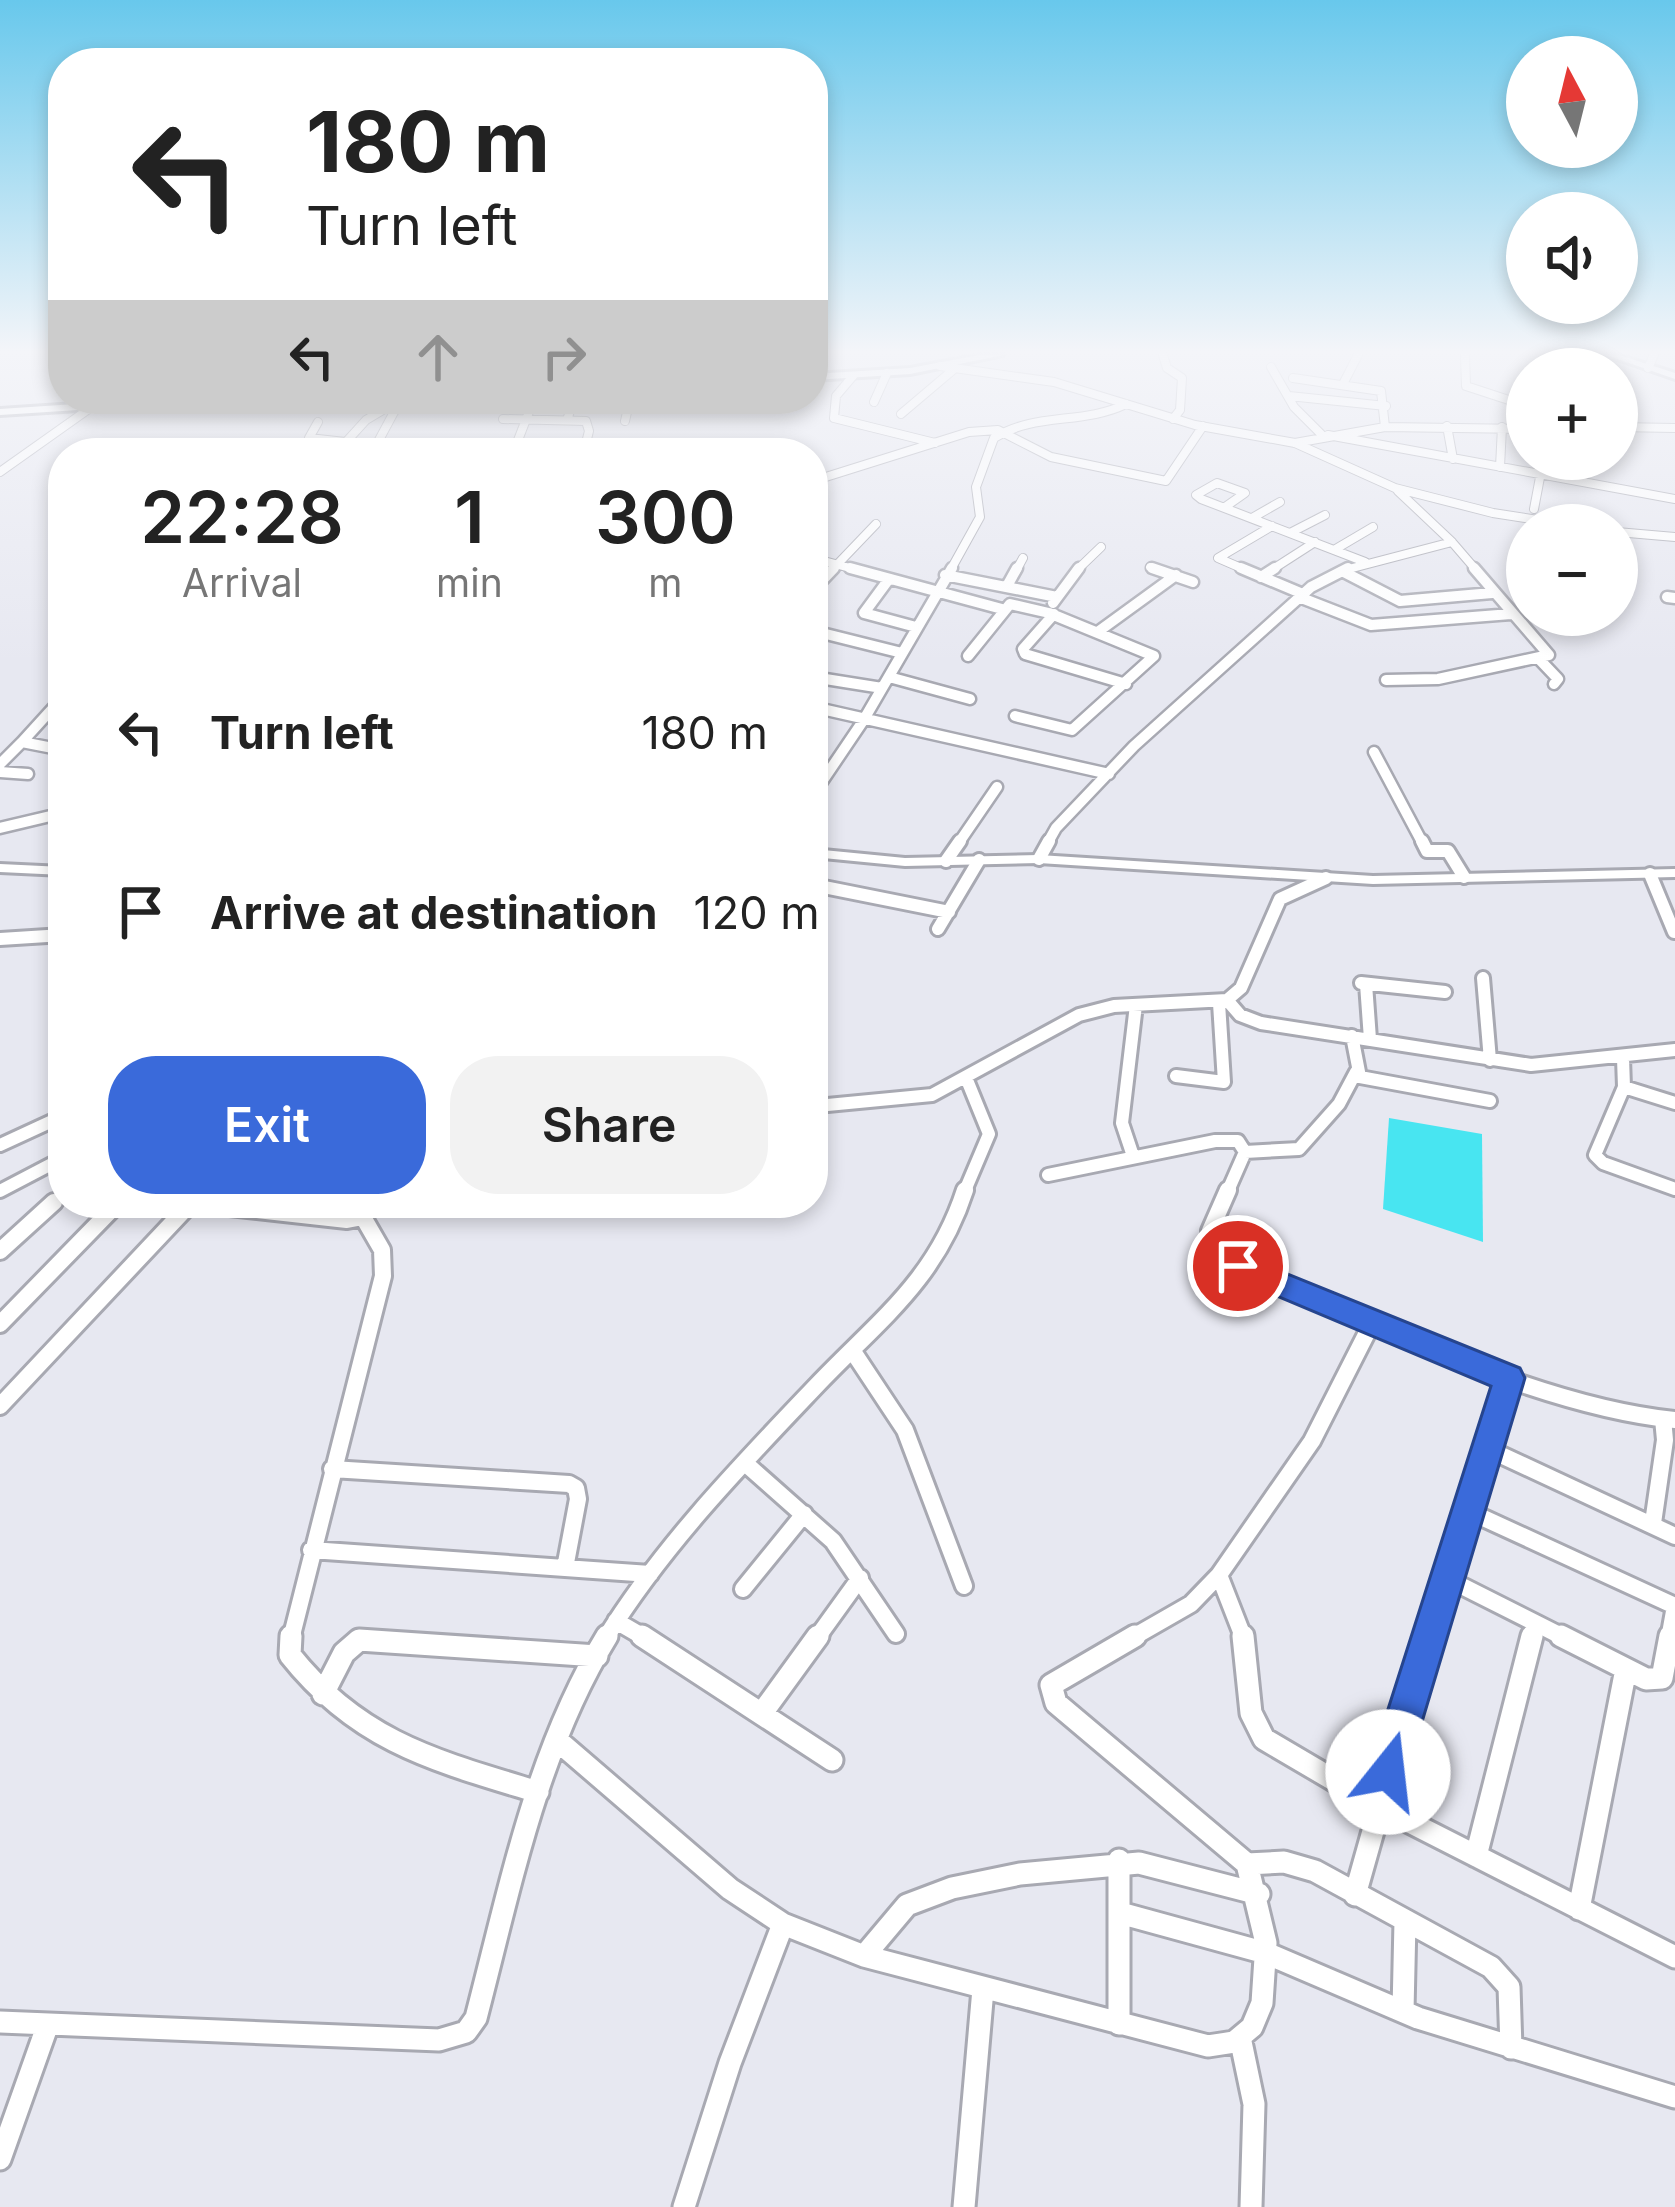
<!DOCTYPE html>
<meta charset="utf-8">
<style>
:root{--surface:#fff;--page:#f2f2f2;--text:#222;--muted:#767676;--accent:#3a6ada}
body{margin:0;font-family:Inter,sans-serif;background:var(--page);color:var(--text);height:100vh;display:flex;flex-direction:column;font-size:45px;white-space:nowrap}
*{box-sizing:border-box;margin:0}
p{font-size:39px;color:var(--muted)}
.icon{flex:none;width:66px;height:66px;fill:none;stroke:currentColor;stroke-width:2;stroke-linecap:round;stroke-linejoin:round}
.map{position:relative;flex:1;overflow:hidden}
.drawer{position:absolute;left:48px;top:438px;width:780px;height:780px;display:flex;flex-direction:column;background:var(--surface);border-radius:48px;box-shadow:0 6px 18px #0003}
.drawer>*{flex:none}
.banner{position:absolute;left:48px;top:48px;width:780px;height:366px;border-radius:48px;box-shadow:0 6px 18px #0003;background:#fff;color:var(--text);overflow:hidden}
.needle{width:78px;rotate:353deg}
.buttons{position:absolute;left:1506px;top:36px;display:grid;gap:24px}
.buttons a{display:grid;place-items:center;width:132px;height:132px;border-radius:50%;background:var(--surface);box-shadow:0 6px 18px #0003;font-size:60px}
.pin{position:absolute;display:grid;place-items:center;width:102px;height:102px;color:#fff;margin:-51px;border:6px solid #fff;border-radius:50%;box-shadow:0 3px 12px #0007}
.me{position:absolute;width:132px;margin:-66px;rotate:16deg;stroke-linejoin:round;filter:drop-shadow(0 0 9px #0008)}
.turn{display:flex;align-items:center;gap:42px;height:252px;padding:0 60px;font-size:54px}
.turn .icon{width:156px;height:156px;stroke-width:2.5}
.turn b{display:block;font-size:84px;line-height:102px}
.lanes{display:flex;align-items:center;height:114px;padding:0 60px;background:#0003;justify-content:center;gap:60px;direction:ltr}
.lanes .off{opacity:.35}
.eta{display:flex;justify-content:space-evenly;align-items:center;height:204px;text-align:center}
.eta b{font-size:72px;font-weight:600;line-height:84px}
.action{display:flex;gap:24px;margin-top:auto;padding:24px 60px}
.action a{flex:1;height:138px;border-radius:48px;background:var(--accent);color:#fff;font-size:48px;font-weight:600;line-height:138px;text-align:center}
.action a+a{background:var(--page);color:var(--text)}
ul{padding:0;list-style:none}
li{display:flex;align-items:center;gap:36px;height:180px;padding:0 60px}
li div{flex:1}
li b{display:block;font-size:45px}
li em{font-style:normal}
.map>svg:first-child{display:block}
.water{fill:#48e5f1}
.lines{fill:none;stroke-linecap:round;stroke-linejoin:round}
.minor-far4-casing{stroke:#a8a9b2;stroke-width:10}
.minor-far3-casing{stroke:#a8a9b2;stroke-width:15}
.minor-far2-casing{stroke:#a8a9b2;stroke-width:18}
.minor-far1-casing{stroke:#a8a9b2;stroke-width:22}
.minor-casing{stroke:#a8a9b2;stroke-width:27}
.tertiary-casing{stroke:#a8a9b2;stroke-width:6}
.trunk-casing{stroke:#a8a9b2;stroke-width:6}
.minor-far4{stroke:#fff;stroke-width:8}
.minor-far3{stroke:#fff;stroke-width:10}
.minor-far2{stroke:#fff;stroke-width:12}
.minor-far1{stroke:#fff;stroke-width:16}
.minor{stroke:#fff;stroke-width:21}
.tertiary{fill:#fff;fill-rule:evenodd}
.trunk{fill:#fff;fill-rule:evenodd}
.route{fill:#3a6ada;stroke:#26458e;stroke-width:3}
</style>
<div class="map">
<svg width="1675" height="2207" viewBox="0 0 1675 2207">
<rect width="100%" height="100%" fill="#e7e8f1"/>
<path class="water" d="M1389,1118l93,16 1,108 -100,-33z"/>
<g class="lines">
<defs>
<path id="minor-far4" d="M1163,355l4,13 15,10 -2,32 -7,9
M1465,355l1,31 61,20
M940,366l114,16 141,43 100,18 100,45 98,25 77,12
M1271,367l23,40 29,29
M1648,368l6,-13
M853,376l-17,20 -2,22 101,25
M1293,378l88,13 4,36
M1343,384l15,-29
M1289,396l97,10
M874,402l13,-29
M901,414l52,-44
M503,419l83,2 3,10 -5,20
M567,420l7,-21
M625,421l5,-22
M318,422l-9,16 36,4
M1447,426l6,33
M1617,427l58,1
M1328,435l347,64
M1295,443l90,-16 142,2
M336,453l30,-33 35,-21
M372,453l29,-54
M513,453l21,-54
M1500,467l2,-40
M0,472l93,-66
M813,481l156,-49 29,-2 53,27 115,24 37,-55
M1225,507l20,-14 -28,-10 -21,12 5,4 164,63
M1534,509l7,-37
M1252,518l28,-16
M1617,532l58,5
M1290,533l35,-18
M1452,542l25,29
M1334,550l39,-23
M813,558l48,13
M1150,567l11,4
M831,571l45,-47
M950,571l30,-54 -4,-30 18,-49c41,-26 89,-13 132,-34
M1016,571l7,-13
M1076,571l25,-24
M1248,571l-30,-13 54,-32
M1270,571l45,-29
M1341,571l111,-29 -54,-51"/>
<path id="minor-far3" d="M850,568l152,41
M1152,568l41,14
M1241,568l62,26
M1342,571l58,30 92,-8
M945,575l112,22
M1261,577l14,-9
M889,579l-25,34 52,14
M1007,586l10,-18
M813,590l21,-22
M1299,597l72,28 140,-11
M1667,597l8,1
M1053,603l26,-35
M1054,614l-31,35 2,5 101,30
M1099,631l77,-56
M822,633l80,20
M968,656l42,-52 39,9 105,43 -82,74 -57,-14
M1538,658l20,21 -4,5
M813,677l69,11
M889,677l81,22
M1386,680l52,-1 111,-24 -75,-87
M63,697l-41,45 41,8
M813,707l296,67
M1374,752l49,92
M0,764l22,-22
M0,772l28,2
M813,795l50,-74 89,-153
M0,828l63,-15
M958,844l39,-57
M1047,844l9,-16 78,-82 177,-159 37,-19"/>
<path id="minor-far2" d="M1422,841l5,10h21l16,26
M1039,859l10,-18
M946,861l14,-20
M56,871l7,-18
M1650,874l24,58
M824,887l125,25
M938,929l41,-69
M0,939l63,-4
M1483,978l7,82
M1361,983l84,9
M1366,984l4,55
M1227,1000l13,15 21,8 270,42 144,-15
M1352,1036l8,41 130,24
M1623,1058l1,29 -29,68 8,8 72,26
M1176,1076l48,6 -5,-79
M1624,1087l51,16
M817,1106l115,-11 147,-80 35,-9 113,-6 14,-12 39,-89 46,-21
M0,1145l63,-29
M1245,1152l54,-3 40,-45 17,-32
M1133,1156l-11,-33 14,-118
M1048,1175l167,-34h23l7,11 -18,41
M0,1191l63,-33
M964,1193l25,-59 -22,-54"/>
<path id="minor-far1" d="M193,1203l154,17 16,-3 8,-14
M1210,1231l18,-41
M0,1251l54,-49
M1238,1266c130,55 297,140 437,154
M0,1324l118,-121
M852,1350l53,80 59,156
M0,1406l191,-203
M1486,1448l189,88
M745,1463l88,78 63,93
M332,1469l237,15 7,4 2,11 -13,69
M1466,1510l209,96 -6,33
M1653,1523l12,-83 -2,-21
M311,1550l339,24
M1219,1575l25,64
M1446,1578l121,61
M743,1589l61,-75
M616,1621l31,18
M291,1639l92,-363 -1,-26 -19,-33
M605,1639c58,-94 136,-174 212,-254 62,-65 119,-105 148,-195
M816,1639l44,-61
M1130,1639l61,-35 28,-29 93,-134 61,-120
M1427,1639l82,-261
M1531,1639l4,-16"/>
<path id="minor" d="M291,1636l-1,19c69,87 146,106 248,137
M642,1636l190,124
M1243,1636l8,77 13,26 114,67 297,151
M1561,1636l85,43 16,-1 8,-42
M323,1694l21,-41 15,-13 238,16
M762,1713l56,-77
M558,1741l172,148 53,35 81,32 344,90 26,-4 18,-15 10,-24 4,-60 -19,-79 -191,-161 -5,-18 84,-49
M1476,1856l56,-220
M1119,1860v164
M1247,1864l37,-2 31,9 176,96 18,20 2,61
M1355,1895l73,-259
M1579,1909l47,-240
M1120,1913l146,40 152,65 257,79
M864,1956l43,-51 45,-17 68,-14 119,-11 120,31
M1403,2011l2,-90
M0,2022l439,18 27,-8 10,-14c34,-130 60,-266 131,-382
M1241,2042l13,62 -3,103
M0,2159l48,-135
M684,2207l46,-144 53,-139
M964,2207l19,-218"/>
<path id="tertiary" d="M1606,355h13l56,18v6z
M813,849l92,9 134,-3 334,21 302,-7v8l-302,7 -334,-21 -134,3 -92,-9z
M0,864l63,3v8l-63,-3z"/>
<path id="trunk" d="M979,355h24l-93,19 -97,6v-6l97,-6z
M151,399h59l-6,3 -204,13v-6z"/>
</defs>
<use href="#minor-far4" class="minor-far4-casing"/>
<use href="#minor-far3" class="minor-far3-casing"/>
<use href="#minor-far2" class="minor-far2-casing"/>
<use href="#minor-far1" class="minor-far1-casing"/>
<use href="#minor" class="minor-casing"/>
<use href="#tertiary" class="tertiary-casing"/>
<use href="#trunk" class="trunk-casing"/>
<use href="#minor-far4" class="minor-far4"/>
<use href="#minor-far3" class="minor-far3"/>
<use href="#minor-far2" class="minor-far2"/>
<use href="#minor-far1" class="minor-far1"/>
<use href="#minor" class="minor"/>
<use href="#tertiary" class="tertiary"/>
<use href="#trunk" class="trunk"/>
</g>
<linearGradient id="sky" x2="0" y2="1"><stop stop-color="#68c8ec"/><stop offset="0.53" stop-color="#f4f5f9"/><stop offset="1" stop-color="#f4f5f9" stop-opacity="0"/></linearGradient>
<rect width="1675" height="664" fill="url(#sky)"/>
<path class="route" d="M1238,1254l282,114 5,10 -118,394 -6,14 -13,6 -14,-6 -6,-14 123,-386 -264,-111 -4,-9 4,-9z"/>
</svg>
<div class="buttons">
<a><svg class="needle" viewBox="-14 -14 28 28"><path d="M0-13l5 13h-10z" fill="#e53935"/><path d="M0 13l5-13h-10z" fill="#767676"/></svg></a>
<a><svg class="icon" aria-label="sound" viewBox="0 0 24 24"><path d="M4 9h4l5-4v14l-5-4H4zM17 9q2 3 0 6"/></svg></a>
<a>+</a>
<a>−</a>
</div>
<div class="pin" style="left:1238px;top:1266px;background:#d93025"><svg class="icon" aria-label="arrive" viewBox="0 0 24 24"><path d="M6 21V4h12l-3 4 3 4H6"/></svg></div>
<svg class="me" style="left:1388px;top:1772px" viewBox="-20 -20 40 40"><circle r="19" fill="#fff"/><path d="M0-13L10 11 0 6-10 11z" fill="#3a6ada"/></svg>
<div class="banner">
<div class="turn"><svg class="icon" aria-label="left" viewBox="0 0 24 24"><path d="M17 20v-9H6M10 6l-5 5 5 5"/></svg><div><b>180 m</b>Turn left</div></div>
<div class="lanes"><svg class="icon" aria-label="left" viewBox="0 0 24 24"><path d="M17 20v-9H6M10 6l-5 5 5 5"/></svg><svg class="icon off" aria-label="ahead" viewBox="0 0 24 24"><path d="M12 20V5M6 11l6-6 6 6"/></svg><svg class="icon off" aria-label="right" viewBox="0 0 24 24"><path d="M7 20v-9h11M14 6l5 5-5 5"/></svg></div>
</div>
<section class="drawer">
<div class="eta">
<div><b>22:28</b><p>Arrival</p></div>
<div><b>1</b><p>min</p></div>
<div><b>300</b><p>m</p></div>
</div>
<ul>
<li><svg class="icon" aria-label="left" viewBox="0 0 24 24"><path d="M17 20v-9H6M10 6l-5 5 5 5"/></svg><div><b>Turn left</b></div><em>180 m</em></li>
<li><svg class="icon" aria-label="arrive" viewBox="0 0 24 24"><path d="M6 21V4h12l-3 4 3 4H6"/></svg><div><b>Arrive at destination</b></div><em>120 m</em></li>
</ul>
<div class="action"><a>Exit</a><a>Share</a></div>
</section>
</div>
